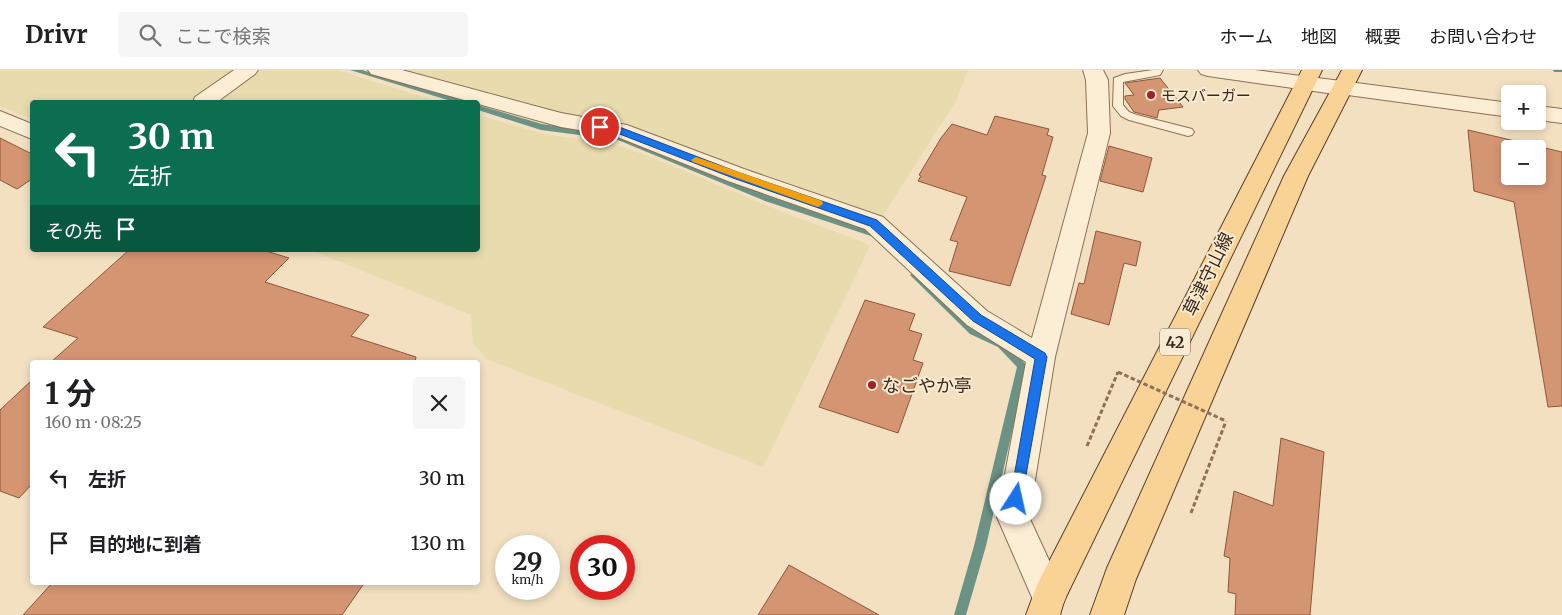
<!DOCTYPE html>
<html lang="ja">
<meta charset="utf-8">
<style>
:root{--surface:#fff;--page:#f6f6f6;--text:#202124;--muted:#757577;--line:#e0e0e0}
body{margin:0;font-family:Merriweather,"Noto Sans JP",serif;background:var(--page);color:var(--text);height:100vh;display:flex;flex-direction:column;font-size:19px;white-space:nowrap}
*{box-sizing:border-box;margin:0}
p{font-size:16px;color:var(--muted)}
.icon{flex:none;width:28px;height:28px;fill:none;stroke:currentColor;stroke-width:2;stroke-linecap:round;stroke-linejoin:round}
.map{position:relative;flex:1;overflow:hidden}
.details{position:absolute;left:30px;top:290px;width:450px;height:225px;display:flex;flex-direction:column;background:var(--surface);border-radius:5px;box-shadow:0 2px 8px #0003}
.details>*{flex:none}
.guide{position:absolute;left:30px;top:30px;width:450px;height:152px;border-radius:5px;box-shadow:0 2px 8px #0003;background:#0b6e4f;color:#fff;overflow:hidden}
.buttons{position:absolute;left:1501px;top:15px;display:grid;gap:10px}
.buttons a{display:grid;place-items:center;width:45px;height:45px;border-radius:5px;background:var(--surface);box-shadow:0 2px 8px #0003;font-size:25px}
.speed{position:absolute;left:495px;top:465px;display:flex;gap:10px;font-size:25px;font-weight:700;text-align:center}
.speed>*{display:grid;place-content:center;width:65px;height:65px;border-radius:50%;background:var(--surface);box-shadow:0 2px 8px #0003;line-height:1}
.speed small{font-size:12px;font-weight:400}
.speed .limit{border:8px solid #d22;background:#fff;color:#111}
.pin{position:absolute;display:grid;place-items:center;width:42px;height:42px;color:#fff;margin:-21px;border:2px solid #fff;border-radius:50%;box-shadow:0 1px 5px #0007}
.me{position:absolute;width:55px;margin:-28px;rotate:10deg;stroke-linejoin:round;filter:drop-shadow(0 0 4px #0008)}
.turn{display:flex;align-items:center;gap:18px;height:105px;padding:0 15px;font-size:22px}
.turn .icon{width:65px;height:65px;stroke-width:2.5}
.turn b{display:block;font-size:35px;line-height:42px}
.then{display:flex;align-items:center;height:48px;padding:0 15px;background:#0003;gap:10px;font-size:19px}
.round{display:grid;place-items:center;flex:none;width:52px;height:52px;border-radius:5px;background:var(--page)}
.summary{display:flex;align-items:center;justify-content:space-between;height:85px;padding:0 15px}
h1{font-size:30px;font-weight:700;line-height:38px}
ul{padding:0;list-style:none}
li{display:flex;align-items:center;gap:15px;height:65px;padding:0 15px}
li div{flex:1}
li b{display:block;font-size:19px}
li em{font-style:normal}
header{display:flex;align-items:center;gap:30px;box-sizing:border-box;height:70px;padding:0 25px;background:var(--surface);border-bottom:1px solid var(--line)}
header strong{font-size:24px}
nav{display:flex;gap:28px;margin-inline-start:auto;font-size:18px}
.search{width:350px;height:45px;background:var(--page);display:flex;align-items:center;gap:12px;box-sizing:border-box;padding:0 18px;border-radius:5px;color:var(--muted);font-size:19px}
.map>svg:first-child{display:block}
.farmland{fill:#e8dbae}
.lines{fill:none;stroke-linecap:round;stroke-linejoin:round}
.stream{fill:#6a9386;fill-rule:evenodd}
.building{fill:#d49573;stroke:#8f563a;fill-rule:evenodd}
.service-casing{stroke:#8d7057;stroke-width:2}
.minor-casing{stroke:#8d7057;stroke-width:2}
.tertiary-casing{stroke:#8d7057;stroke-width:2}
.primary-casing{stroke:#5b3e2b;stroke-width:2}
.path{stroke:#8d7057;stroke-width:3;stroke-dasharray:4.5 2.5;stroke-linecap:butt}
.service{fill:#fceed5;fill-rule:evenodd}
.minor{fill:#fceed5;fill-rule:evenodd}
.tertiary{fill:#fceed5;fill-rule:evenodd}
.primary{fill:#f9d395;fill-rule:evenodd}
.path-bridge{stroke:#8d7057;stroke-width:3;stroke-dasharray:4.5 2.5;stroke-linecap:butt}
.route{fill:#1a73e8;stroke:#114b97}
.slow{fill:#f59e0b}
.poi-dot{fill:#a2212a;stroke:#f9ebd1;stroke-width:2}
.labels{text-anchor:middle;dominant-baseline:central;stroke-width:4;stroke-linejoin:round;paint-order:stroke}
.far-poi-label{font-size:15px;fill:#3c291c;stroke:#f9ebd1;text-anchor:start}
.shield{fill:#f9ebd1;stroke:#756352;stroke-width:1}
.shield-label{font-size:16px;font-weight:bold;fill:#3c291c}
.street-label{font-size:18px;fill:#3c291c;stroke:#f9ebd1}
.poi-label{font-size:18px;fill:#3c291c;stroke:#f9ebd1;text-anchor:start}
</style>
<header>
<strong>Drivr</strong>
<div class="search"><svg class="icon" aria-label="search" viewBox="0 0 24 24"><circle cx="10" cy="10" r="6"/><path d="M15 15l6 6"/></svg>ここで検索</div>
<nav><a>ホーム</a><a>地図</a><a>概要</a><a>お問い合わせ</a></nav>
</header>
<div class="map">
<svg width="1562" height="545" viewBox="0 0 1562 545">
<rect width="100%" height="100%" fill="#f2e0c1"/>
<path class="farmland" d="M0,0h237l-44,32h-161v17l-32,-13z
M256,0h81l102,32h-226z
M400,0h568l-12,31 -76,119 -320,-105z
M478,45l66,19 69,10 38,13 134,56 65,24 20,9 -107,221 -277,-108 -13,-16 -2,-28 -160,-65h167z"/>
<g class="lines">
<path class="stream" d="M350,0h12l102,30 1,2h-11z
M1553,0h9v2h-8z
M478,35l64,19 81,12 148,61 109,36 2,2 -5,3 -112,-37 -147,-61 -77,-10 -63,-20z
M915,201l3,2 58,55 30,13 21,25 -41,180 -20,69h-12l20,-69 43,-179 -19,-20 -28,-13 -58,-57 -2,-2z"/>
</g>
<path class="building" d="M1160,8l23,29 -24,3 -2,8 -23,-6 -9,-13v-3l9,-1 -9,-12z
M995,46l54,13 -2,6 6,2 -11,38 4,1 -36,110 -61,-15 9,-29 -8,-2 17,-43 -49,-16 3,-5 -2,-1 22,-37 11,-14 35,11z
M1468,60l94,22v254l-14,1 -34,-205 -40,-11zM1510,79h28v27h-28z
M0,68l32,16v25l-15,10 -17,-9z
M1109,76l43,12 -9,34 -43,-11z
M1096,161l45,11 -5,24 -12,-3 -15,62 -38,-11 8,-31 5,1z
M129,180h134l26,8 -24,24 104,33 -18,21 65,21 -1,5h-364l27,-24 -35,-11z
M865,230l50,14 -6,16 13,4 -9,26 10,3 -25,70 -79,-26z
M32,310v104l-13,14 -19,-7v-81z
M1281,368l43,14 -14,163h-75l1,-21 -8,-2 2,-34 -6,-2 10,-65 39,15z
M789,495l90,50h-121z
M53,512h312l-23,33h-319z"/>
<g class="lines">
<defs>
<path id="service" d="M1153,0h10l-3,5 -37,7v23l6,7 8,3 55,14 2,3 -2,3 -4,1 -59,-16 -8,-4 -8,-10 1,-28 11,-4z"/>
<path id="minor" d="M234,0h24l-3,4 -38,28h-24l2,-5z
M368,0h34l159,43 66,12 117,44 139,48 104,94 45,27 56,-205 -2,-53 -3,-10h20l5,10 2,53 -55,224 -26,160 37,80 -5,12 -12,5 -12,-5 -40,-92 29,-155 -59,-37 -102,-96 -137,-48 -113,-45 -54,-9 -190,-53z
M1341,11l169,22v14l-177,-24 -3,-5 3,-5z
M1538,36l24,3v14l-24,-3z
M0,41l32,13v15l-32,-13z"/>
<path id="tertiary" d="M1198,0h57l86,11 8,2 3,5 -3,5 -8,2 -133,-19 -7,-2z"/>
<path id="primary" d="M1302,0h20l-258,531 -4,14h-34l11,-30z
M1342,0h20l-54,106 -172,403 -12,36h-34l17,-47 177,-392z"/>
</defs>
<use href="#service" class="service-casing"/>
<use href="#minor" class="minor-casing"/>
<use href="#tertiary" class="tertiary-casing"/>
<use href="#primary" class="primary-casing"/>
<path class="path" d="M1087,376l31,-74
M1191,443l35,-92"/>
<use href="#service" class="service"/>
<use href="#minor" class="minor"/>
<use href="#tertiary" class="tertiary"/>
<use href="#primary" class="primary"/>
<path class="path-bridge" d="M1118,302l108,49"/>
</g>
<path class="route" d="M600,54l22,4 118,45 137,47 104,95 64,38 2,4 -26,146 -5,2 -4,-2 -2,-4 25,-140 -62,-38 -103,-95 -137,-48 -116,-45 -20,-4v-4z"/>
<path class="slow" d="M696,87l126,44 1,3 -5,3 -3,-1 -122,-44 -2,-2z"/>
<g class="poi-dot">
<circle cx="1151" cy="25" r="5"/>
<circle cx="872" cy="315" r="5"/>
</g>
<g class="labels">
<g class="far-poi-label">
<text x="1161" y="25">モスバーガー</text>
</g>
<rect class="shield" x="1160" y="258.5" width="30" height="27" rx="4"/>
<g class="shield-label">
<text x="1175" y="272">42</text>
</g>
<g class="street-label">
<text transform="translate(1208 204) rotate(-64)">草津守山線</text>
</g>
<g class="poi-label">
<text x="882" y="315">なごやか亭</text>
</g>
</g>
</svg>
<div class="buttons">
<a>+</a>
<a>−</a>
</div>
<div class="speed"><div>29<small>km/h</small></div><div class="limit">30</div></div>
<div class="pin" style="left:600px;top:57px;background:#d93025"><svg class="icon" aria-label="arrive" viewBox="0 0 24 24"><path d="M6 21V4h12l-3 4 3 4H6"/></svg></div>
<svg class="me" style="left:1016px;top:429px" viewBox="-20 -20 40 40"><circle r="19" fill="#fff"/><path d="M0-13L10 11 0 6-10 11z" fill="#1a73e8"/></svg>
<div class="guide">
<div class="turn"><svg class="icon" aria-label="left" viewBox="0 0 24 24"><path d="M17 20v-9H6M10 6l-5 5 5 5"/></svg><div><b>30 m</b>左折</div></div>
<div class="then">その先<svg class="icon" aria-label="arrive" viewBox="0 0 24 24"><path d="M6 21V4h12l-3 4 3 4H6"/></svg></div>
</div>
<section class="details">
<div class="summary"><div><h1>1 分</h1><p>160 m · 08:25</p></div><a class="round"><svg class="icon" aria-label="close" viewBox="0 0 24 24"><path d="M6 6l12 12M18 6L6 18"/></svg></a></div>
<ul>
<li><svg class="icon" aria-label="left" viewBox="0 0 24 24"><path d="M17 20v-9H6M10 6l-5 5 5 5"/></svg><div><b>左折</b></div><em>30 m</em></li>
<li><svg class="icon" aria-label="arrive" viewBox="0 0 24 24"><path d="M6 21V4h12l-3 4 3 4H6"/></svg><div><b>目的地に到着</b></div><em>130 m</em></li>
</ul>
</section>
</div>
